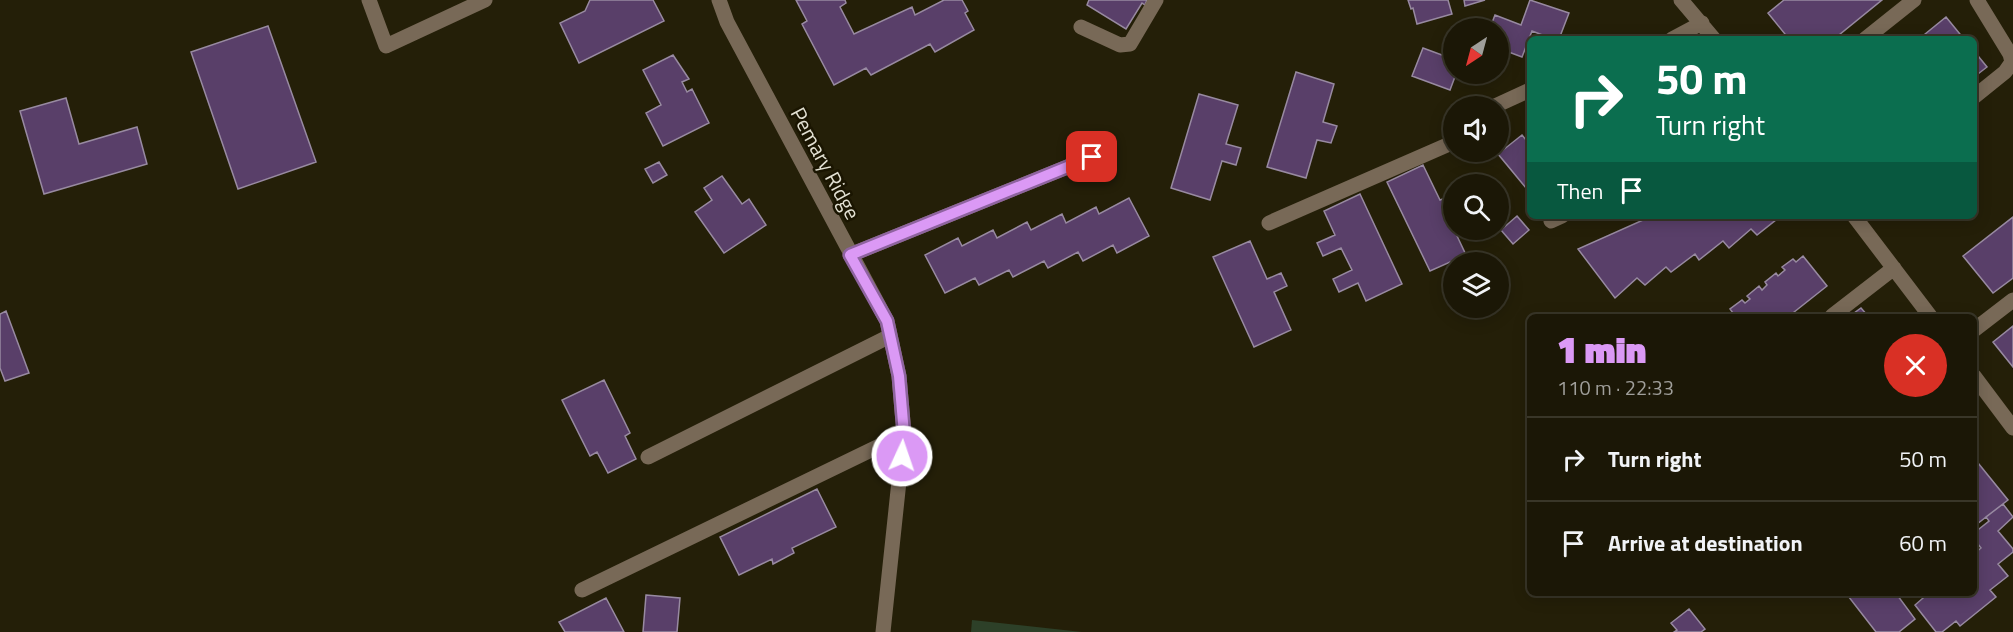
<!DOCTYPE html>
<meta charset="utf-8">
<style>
:root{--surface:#1b1706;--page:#282414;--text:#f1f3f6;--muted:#a09f9b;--line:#393628;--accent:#db99f5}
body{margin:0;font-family:"Titillium Web",sans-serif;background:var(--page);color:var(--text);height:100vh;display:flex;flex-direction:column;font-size:22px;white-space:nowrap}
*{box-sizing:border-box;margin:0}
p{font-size:20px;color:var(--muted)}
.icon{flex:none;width:33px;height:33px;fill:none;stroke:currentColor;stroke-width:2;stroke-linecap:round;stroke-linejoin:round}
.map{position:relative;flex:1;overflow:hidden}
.details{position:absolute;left:1527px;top:314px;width:450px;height:282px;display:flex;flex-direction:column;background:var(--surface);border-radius:9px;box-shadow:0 3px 15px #0003,0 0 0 2px var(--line)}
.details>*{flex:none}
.guide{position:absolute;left:1527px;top:36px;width:450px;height:183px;border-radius:9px;box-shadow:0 3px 15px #0003,0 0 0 2px var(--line);background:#0b6e4f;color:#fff;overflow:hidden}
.needle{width:39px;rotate:216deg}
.buttons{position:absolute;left:1443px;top:18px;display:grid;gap:12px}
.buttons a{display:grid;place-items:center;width:66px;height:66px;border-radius:50%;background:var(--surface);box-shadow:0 3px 15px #0003,0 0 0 2px var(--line);font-size:30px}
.pin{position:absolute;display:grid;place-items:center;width:51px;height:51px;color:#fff;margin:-26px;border-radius:12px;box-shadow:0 3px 9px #0006}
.me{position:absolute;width:66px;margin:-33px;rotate:3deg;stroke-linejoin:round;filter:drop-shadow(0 0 4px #0008)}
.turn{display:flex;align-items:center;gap:21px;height:126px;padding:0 30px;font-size:27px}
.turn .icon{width:78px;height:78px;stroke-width:2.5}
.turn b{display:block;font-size:42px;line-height:51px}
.then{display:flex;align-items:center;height:57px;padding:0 30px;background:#0003;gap:12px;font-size:22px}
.round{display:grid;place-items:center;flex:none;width:63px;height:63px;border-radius:32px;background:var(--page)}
.head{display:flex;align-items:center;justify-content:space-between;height:102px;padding:0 30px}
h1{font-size:36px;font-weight:800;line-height:45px;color:var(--accent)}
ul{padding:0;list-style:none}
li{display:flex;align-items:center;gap:18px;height:84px;padding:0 30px;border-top:2px solid var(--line)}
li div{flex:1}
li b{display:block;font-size:22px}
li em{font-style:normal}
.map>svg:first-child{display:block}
.green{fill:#2d4028}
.building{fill:#593f69;stroke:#988aa1;stroke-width:1.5}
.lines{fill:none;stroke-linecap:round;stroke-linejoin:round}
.minor{stroke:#786957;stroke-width:15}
.route-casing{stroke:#8e639f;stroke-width:15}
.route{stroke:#db99f5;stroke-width:10}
.labels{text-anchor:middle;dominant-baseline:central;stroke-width:5;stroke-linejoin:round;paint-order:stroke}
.street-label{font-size:21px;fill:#e3e1d3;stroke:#1a1501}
</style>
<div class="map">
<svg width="2013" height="632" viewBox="0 0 2013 632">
<rect width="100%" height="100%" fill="#241f08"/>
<path class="green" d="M972,620l110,12h-111z"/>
<path class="building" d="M590,0h63l11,21 -85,42 -19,-40 25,-12z
M796,0h49l1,3 -6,4 14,27 58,-27 3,8 29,-15h18l6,11 -3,2 9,17 -39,22 -5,-8 -59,31 -5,-7 -32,17 -32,-61 5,-3z
M1089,0h58l-2,5 -3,-2 -16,26 -39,-24z
M1408,0h40l4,14 -35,10 -4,-16 -2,1z
M1464,0h21l-20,6z
M1530,0l39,13 -10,26h-6l-21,-8 -10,26 -24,-9v-20h-8l5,-13 26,10z
M1784,0h98l-48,39h-45l-21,-26z
M1946,17l18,22h-45z
M268,26l48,136 -78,27 -47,-137z
M1454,47v27h2l-6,16 -38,-14 11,-28 27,10z
M1974,51l13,16 -13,10z
M673,55l16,24 -7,3 5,10 5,-3 17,34 -46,23 -17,-33 15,-8 -18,-35z
M1296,72l38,12 -11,38 14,4 -6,17 -14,-3 -11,38 -39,-11z
M1199,94l39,11 -12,39 15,4 -5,17 -14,-4 -12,39 -39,-12z
M66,98l13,46 58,-17 10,37 -103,30 -24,-83z
M1522,135l4,5 4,-3v48l-4,3 -28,-34z
M659,162l8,13 -14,8 -8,-14z
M1423,165l17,35 14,-5v22l-5,2 17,36 -36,16 -43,-89z
M722,176l20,28 7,-5 17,26 -42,28 -29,-41 17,-12 -8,-12z
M1360,194l42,90 -36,17 -8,-18 -19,9 -6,-13 19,-9 -11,-22 -18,8 -6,-13 18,-8 -11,-24z
M1129,198l20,38 -32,17 -4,-8 -30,16 -5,-9 -30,16 -4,-7 -31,16 -4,-7 -30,15 -4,-7 -30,15 -20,-38 33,-17 4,8 31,-16 4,8 30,-16 4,8 31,-16 4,9 30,-16 3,7z
M1517,216l12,14 -16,14 -12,-14z
M1652,216h129l-24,19 -6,-6 -22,19 -6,-7 -24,19 -4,-6 -24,18 -5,-5 -21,18 -8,-7 -22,20 -37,-49z
M2013,217v61l-20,15 -30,-37z
M1250,241l17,38 14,-6 6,13 -13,6 17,38 -37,17 -41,-90z
M1803,256l24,30 -38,30h-61l5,-3 -3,-4 12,-9 3,3 5,-4 -3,-3 12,-10 3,4 5,-5 -2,-3 11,-9 2,3 7,-6 -3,-3 11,-8 3,3z
M1861,308l7,8h-18z
M6,311l23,62 -24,8 -5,-13v-54z
M2013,326v41l-20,-25z
M604,380l26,53 -5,3 11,23 -28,14 -11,-21 -7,4 -28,-56z
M1974,458l34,42 -31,24 -3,-3z
M817,489l19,38 -44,21 2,5 -21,11 -1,-5 -33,16 -19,-38z
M2003,504l10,13 -15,14 15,18v3l-15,12 10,12 -18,14 6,7 -36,29 -4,-5 -14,11h-6l-21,-27 15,-13h5l2,3 4,-3h33v-38l7,-6 -7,-9v-6l15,-12 -3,-4z
M1845,592h50l20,27 -16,13h-23z
M646,595l34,3 -3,34h-34z
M606,598l18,34h-59l-6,-10z
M1689,609l16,20 -4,3h-27l3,-2 -6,-7z"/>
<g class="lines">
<path class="minor" d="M369,0l17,46 99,-46
M719,0l8,22 160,299 12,55 5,58 -21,198
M1681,0l33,39
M1081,27l39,18 10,-1 26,-44
M1672,39l30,-16
M1865,39l49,-39
M1974,97l31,-25 7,-10 -2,-8 -33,-54
M1495,106l35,-16
M1854,216l76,100
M1551,221l11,-5
M1269,223l185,-81
M850,255l242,-98
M1832,316l62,-48
M1974,330l39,-30
M1974,376l39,52
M648,457l242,-121
M582,590l322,-156"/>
</g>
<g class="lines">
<defs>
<path id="route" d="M902,456l2,-22 -5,-58 -12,-55 -37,-66 242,-98"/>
</defs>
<use href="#route" class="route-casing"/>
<use href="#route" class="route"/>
</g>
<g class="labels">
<g class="street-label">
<text transform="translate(826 163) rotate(62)">Pemary Ridge</text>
</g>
</g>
</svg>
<div class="buttons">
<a><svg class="needle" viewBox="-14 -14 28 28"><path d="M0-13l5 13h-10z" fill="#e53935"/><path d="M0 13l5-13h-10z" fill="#a09f9b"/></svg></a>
<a><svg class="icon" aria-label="sound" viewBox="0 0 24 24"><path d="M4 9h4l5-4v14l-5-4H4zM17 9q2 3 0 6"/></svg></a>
<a><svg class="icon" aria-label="search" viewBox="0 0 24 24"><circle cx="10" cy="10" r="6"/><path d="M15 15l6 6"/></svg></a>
<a><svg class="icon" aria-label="layers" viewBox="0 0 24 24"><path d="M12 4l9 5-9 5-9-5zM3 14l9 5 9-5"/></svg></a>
</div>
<div class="pin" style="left:1092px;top:157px;background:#d93025"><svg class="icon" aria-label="arrive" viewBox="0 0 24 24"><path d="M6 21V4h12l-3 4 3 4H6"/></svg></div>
<svg class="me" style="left:902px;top:456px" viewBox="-20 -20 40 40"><circle r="17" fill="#db99f5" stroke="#fff" stroke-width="3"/><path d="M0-11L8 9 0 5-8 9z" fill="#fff"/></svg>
<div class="guide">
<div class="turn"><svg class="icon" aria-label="right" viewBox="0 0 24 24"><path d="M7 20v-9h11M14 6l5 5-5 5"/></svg><div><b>50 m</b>Turn right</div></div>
<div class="then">Then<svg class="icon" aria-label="arrive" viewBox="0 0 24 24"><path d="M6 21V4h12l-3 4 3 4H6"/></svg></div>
</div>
<section class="details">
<div class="head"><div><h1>1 min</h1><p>110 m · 22:33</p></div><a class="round" style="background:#d93025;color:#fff"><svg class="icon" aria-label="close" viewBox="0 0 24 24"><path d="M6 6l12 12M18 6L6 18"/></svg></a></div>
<ul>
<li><svg class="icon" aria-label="right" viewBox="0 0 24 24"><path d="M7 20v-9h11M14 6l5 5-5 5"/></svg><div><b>Turn right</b></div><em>50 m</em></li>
<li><svg class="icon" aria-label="arrive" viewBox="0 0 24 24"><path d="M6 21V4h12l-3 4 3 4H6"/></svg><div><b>Arrive at destination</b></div><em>60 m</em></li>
</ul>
</section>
</div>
